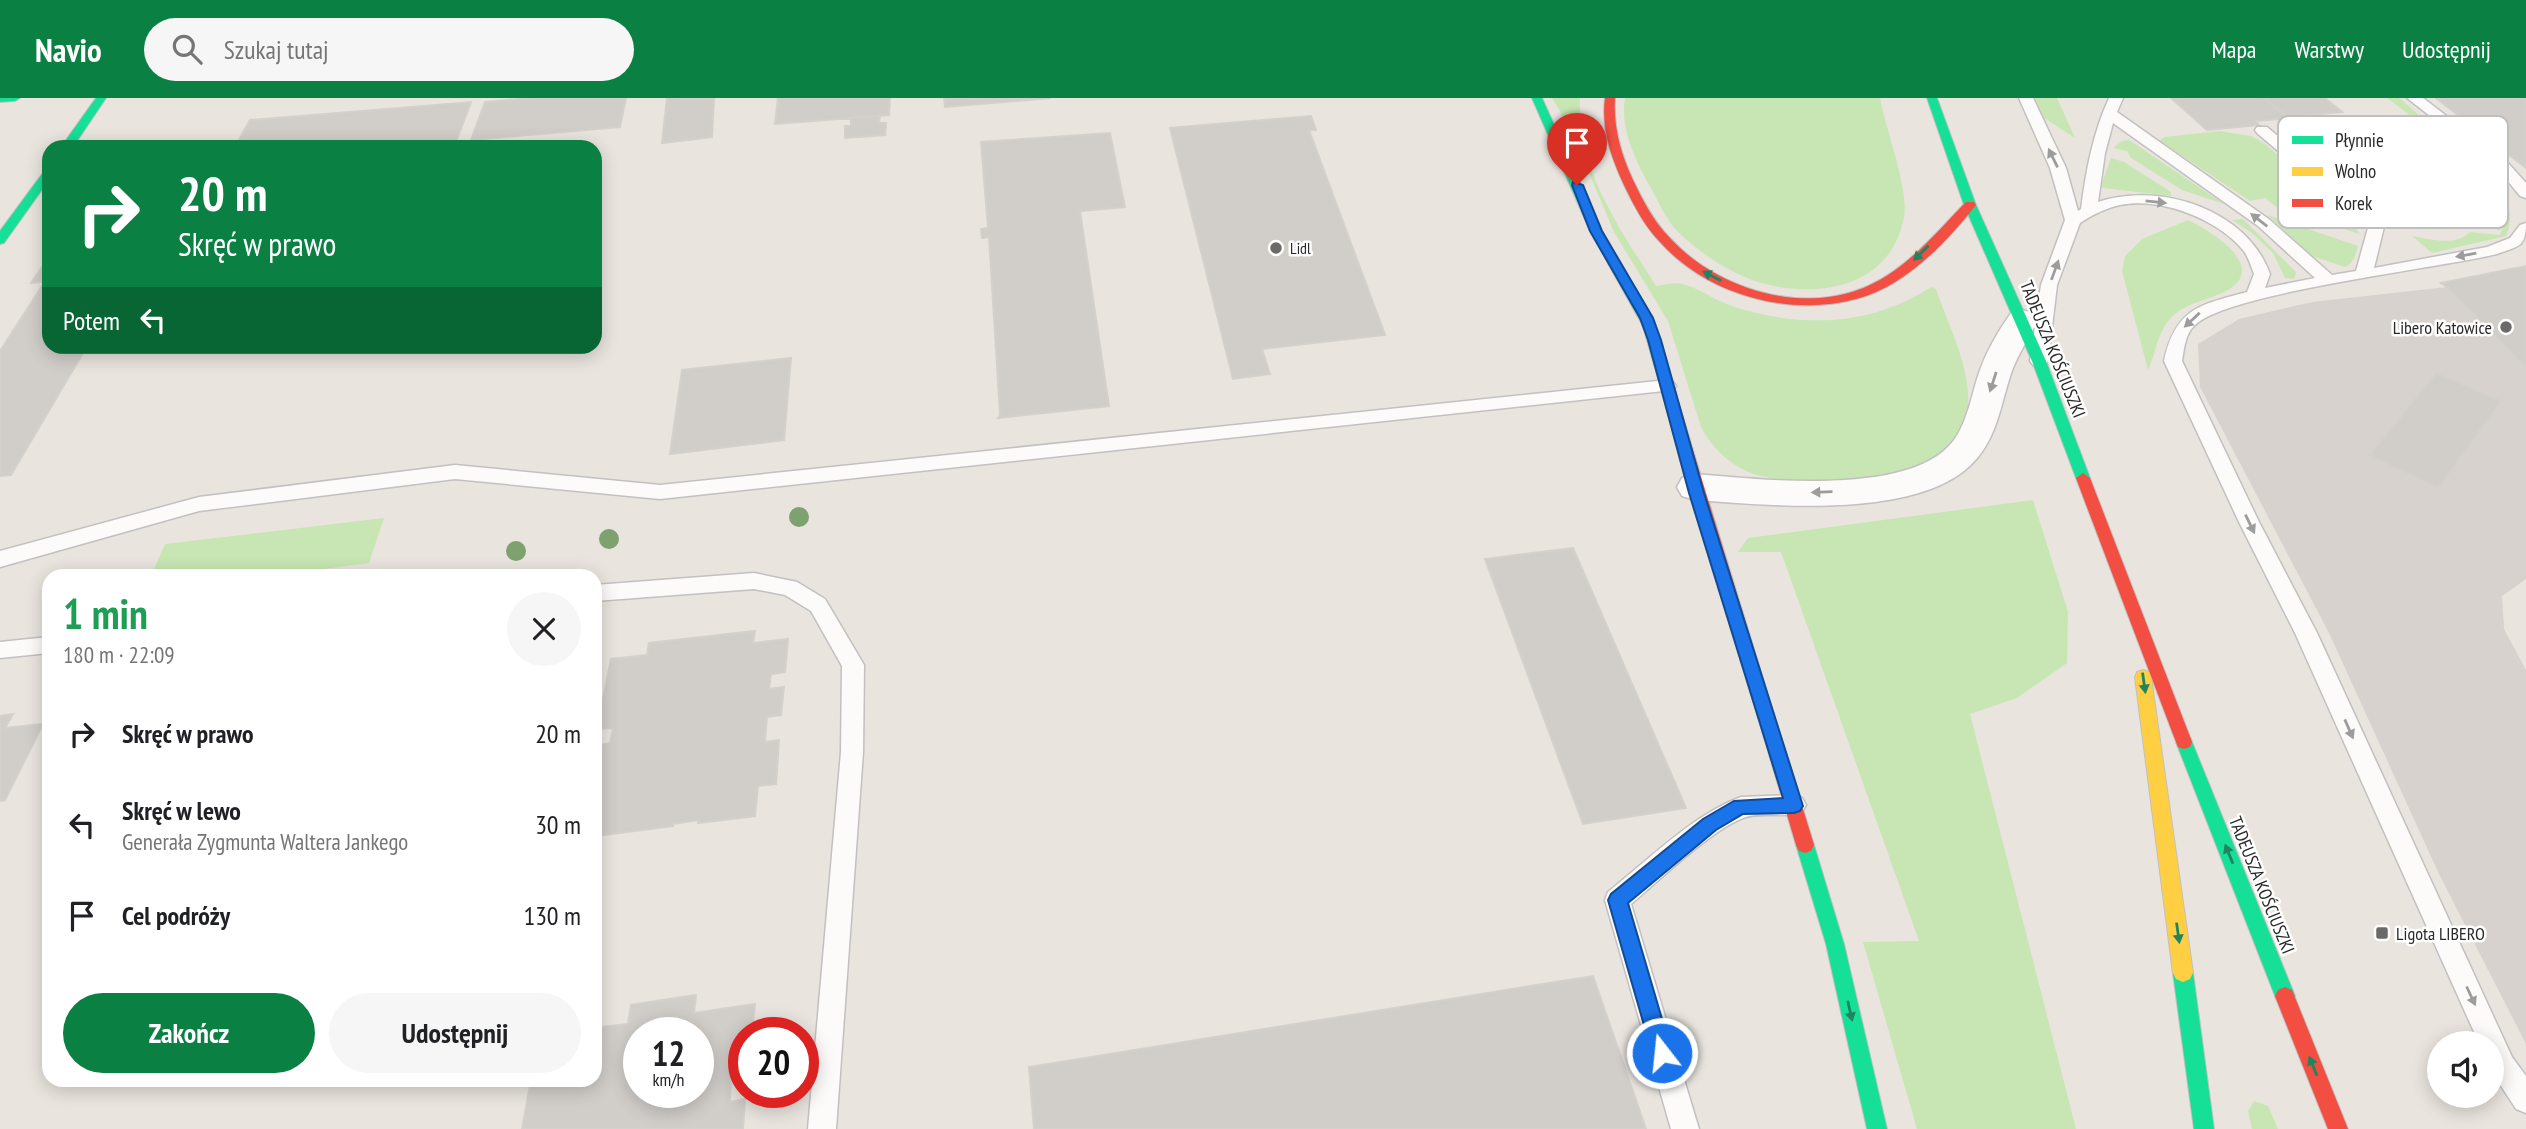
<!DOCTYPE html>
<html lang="pl">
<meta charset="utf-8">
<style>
:root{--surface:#fff;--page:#f6f6f6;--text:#202124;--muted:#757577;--accent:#0b8043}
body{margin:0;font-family:"PT Sans Narrow",sans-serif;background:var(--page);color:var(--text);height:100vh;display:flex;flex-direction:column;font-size:26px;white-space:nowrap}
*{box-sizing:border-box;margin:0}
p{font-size:23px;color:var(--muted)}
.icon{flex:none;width:38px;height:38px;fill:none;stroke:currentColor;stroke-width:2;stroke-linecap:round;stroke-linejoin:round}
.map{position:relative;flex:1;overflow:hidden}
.details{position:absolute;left:42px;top:471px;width:560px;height:518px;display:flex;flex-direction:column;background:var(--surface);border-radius:21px;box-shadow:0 4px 18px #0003}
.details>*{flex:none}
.hud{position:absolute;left:42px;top:42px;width:560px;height:214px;border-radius:21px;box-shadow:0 4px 18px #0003;background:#0b8043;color:#fff;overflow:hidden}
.controls{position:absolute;left:2427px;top:933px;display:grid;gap:14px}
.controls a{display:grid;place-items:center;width:77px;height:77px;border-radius:50%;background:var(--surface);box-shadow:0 4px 18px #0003;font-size:35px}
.speed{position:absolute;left:623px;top:919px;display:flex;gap:14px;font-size:35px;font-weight:700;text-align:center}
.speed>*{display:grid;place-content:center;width:91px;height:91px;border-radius:50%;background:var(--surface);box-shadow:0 4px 18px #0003;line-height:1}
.speed small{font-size:18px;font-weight:400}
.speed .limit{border:10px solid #d22;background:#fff;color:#111}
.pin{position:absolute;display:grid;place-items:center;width:60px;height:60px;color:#fff;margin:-72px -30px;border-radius:50% 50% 50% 0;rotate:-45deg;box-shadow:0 0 7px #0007}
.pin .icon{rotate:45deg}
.me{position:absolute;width:77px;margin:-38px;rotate:344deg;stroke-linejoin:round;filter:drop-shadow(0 0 5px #0008)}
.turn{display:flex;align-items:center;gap:24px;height:147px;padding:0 21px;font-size:32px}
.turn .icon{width:91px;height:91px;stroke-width:2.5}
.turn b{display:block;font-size:49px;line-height:60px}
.then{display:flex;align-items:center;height:66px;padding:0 21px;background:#0003;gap:14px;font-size:26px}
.round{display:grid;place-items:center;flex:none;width:74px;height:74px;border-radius:37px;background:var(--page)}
.headline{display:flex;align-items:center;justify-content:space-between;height:119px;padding:0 21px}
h1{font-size:42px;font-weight:600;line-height:52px;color:#1e9e55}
.cta{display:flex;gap:14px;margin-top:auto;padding:14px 21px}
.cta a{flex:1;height:80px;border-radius:42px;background:var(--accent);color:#fff;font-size:28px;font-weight:600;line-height:80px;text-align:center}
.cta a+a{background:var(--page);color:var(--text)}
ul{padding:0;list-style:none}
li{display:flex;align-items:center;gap:21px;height:91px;padding:0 21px}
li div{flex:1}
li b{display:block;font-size:26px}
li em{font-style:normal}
header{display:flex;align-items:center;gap:42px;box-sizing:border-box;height:98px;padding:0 35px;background:var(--accent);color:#fff}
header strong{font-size:33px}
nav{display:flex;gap:38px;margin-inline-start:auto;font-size:24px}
.search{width:490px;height:63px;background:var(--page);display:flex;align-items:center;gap:18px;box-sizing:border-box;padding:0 24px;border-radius:38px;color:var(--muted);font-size:26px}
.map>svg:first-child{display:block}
.green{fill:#c8e6b4}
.plaza{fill:#d7d2cd}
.building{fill:#d1ceca;stroke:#d4d0cb;stroke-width:2;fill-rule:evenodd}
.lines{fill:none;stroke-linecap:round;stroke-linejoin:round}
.lane-casing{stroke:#c2c0c0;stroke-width:3}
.street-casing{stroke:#c2c0c0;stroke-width:3}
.fast-casing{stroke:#c2c0c0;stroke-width:2}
.slow-casing{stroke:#c2c0c0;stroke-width:2}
.jam-casing{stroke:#c2c0c0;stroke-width:2}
.lane{fill:#fcfbfa;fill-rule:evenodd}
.street{fill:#fcfbfa;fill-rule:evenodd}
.fast{fill:#16e098;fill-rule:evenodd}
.slow{fill:#ffcf43;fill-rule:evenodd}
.jam{fill:#f24e42;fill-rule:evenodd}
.tree{fill:#7da16f}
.oneway{fill:#9d9c9c}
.oneway2{fill:#208460}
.route{fill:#1a73e8;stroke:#114b97;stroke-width:2}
.poi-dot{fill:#6c6a68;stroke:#fff;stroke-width:2.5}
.labels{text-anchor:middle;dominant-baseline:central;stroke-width:5;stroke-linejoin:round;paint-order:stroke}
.far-poi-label{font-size:16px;fill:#292929;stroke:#fff;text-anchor:start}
.poi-label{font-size:18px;fill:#292929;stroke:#fff;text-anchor:end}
.street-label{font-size:18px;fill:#292929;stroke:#fff}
.key{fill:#fff;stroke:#bfbfbf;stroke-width:2}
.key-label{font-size:19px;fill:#292929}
</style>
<header>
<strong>Navio</strong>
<div class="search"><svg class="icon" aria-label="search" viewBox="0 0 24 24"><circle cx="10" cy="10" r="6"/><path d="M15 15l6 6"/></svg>Szukaj tutaj</div>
<nav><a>Mapa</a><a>Warstwy</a><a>Udostępnij</a></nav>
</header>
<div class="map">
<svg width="2526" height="1031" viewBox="0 0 2526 1031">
<rect width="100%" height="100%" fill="#e9e4de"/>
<path class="green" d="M1552,0h28c-4,70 40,131 76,188 8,-1 19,-4 27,-2 16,4 33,17 49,22 68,22 138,21 199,-19l5,2c13,39 42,91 29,133 -20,63 -169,71 -219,49 -19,-9 -35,-25 -45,-44l-33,-106 -54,-89 -43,-102z
M1625,0h255c6,32 29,91 24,119 -12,66 -77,81 -134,68 -34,-7 -66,-29 -91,-52 -13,-12 -22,-35 -31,-50 -14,-26 -28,-55 -23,-85z
M2035,0h22l18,40 -31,-20z
M2387,0h12c13,10 25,22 38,32 33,24 89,58 69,106l-74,17 -20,-17c19,3 43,11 58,-4l30,3 9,-23 -16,-5 4,-14 -8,-6 1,-6 -4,-9z
M2220,33l31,5 13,7 81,70 15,21 -81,-25 -14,-11 -15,3 -90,-60 4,-4z
M2129,42l95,64 -42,-14 -51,-32 -4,-7 -14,-3 9,-7z
M2111,60l13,4 47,30v4l-68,-8 -2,-2z
M2268,117l90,31c-2,8 -5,18 -13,21l-33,-11z
M2243,121l53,53 -2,7 -9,-1 -12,-25 -21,-20 -20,-13z
M2188,122c21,10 83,47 38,71 -18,9 -38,11 -53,25 -16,15 -16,35 -25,54l-26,-99 3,-15 17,-17z
M2033,402l35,112 -1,51 -50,35 -47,16 106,415h-159l-54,-187 56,-1 -138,-389h-43l10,-14z
M384,420l-15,45 -99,13h-119l14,-32z
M2254,1003l14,5 10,23h-26l-4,-18z"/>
<path class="plaza" d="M2447,189l79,80v212l-24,17 2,33 22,41v374l-87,-170 -110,-241 -129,-246 -2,-43 41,-25 73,-17z"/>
<path class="building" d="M533,0h93l-6,29 -149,13 14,-38z
M667,0l47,1 -2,38 -50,6z
M778,0h112l-1,17 -114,9z
M944,0h107l-106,9z
M2171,0h92l27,20 -35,3 4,4 -52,5z
M2263,0h62l17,14 -55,5z
M2436,0h90v70l-40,-31z
M471,4l-17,45h-219l15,-27z
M880,18l-1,7h7l-1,12 -40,3v-12h6v-8z
M1311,18l5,14h-7l76,205 -123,14 8,25 -37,5 -63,-251z
M1110,35l15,74 -45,4 29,195 -111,12 2,-3 -11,-178 -7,1 -1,-9 7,-1 -7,-86z
M2453,84l39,11 -4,14 16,5 -5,17 -57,-16z
M49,159v24l-18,2z
M2526,168v101l-79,-80 -6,-4z
M49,187v61h38l-76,129 -11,1v-125l42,-65z
M791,260l-7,82 -114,14 12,-84z
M2436,275l65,28 -63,87 -68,-33z
M1573,450l113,260 -103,16 -98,-265z
M755,533l-2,12 35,-4 -3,33 -14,2 -2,15 15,-2 -3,28 -14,2 -2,25 14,-2 -3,44 -18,2 -3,30 -57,7v-3l-25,4v2l-78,10 5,-30 -5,1v-61l15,-3 3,-15 -16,1 14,-70 36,-4 2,-12z
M13,616l-8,14 38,-4 -38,76 -5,1v-85z
M1593,878l53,153h-612l-5,-62z
M696,897l-2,18 61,-9 -3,28h-8v46l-13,1 -1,23 15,-3 -2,30h-221l9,-49h64v-52l33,-4 3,-19zM639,934h59v60h-59z"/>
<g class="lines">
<defs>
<path id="lane" d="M2019,0h14l33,70 12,43 3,-2c5,-39 12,-76 28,-111h14l-6,14 153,108 62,55 24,-4 12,-43 -111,-95 -2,-3 2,-3h10l115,97 2,3 -10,41 113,-21 23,-9 10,-13 6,-2c0,25 -8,23 -29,31 -56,14 -274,39 -303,72 -9,9 -10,23 -12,35l77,161 58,111 195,424 14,19v37l-10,-4 -22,-34 -2,-32h-13l-184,-410 -56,-111 -75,-161c12,-53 35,-56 83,-69l7,-18c-3,-8 -6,-18 -11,-24 -27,-32 -83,-53 -123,-45 -14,3 -28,10 -40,18l-23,62 -9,76 -3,4h-12l-3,-4 11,-76 24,-65 -15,-52zM2113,25l145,103 57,52 -50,10 5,-14c-23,-64 -109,-93 -172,-72l7,-49z
M2407,0h16l85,65 18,20v15l-6,-2 -22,-27z
M1667,282l6,2 3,4 -3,4 -1013,109 -205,-20 -256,32 -199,56v-16l199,-54 256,-32 205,20z
M754,475l43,9 28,17 39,66 -1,87 -27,377h-28l33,-377 1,-86 -31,-55 -26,-16 -31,-6 -159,12v-16z
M49,539v16l-49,5v-16z
M1794,697l8,3 4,7 -4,7c-18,7 -41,-1 -59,6 -32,12 -84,63 -112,86l68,225h-28l-66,-229 3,-8c39,-31 86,-78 133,-95z"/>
<path id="street" d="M2022,212l11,3 5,7c-8,16 -18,31 -25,48 -11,29 -14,64 -35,89 -51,65 -210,48 -283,43l-13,-4 -5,-9 5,-9 13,-4c63,5 217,24 259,-34 14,-19 18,-48 26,-70 7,-20 19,-40 31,-57z"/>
<path id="fast" d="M0,0h20l-5,3 -15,1z
M96,0h10l-33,49h-12z
M1532,0h10l60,133 53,95 33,108 -2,3 -5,2 -7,-5 -31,-108 -53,-95z
M1927,0h10l39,107 70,156 44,117 -2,4 -5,1 -7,-5 -44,-117 -68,-156z
M49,71v11l-45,63 -4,1v-13l45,-61z
M2184,637l6,2 2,5 103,254 -3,6 -7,3 -7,-3 -3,-6 -99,-254 2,-5z
M1805,739l6,2 3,6 30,99 43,185h-20l-41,-185 -30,-99 3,-6z
M2183,866l7,3 3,6 21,156h-20l-21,-156 3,-6z"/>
<path id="slow" d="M2143,572l6,2 2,5 42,296 -3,6 -7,3 -7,-3 -3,-6 -38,-296 2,-5z"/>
<path id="jam" d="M1605,0h10c-2,29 6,56 18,82 10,21 21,42 37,58 44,48 122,74 185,53 46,-15 78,-55 111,-89h8l2,3c-30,38 -72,82 -120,94 -67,18 -148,-4 -195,-56 -16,-16 -27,-37 -37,-58 -13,-28 -23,-56 -19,-87z
M1681,331l7,5 126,411 -3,6 -6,2 -6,-2 -3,-6 -122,-411z
M2083,375l7,5 102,264 -2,5 -6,2 -6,-2 -2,-5 -100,-264z
M2285,889l7,3 56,139h-20l-53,-133 3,-6z"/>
</defs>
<use href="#lane" class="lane-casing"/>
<use href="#street" class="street-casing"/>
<use href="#fast" class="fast-casing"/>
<use href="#slow" class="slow-casing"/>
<use href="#jam" class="jam-casing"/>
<use href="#lane" class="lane"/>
<use href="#street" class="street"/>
<use href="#fast" class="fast"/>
<use href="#slow" class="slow"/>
<use href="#jam" class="jam"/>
</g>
<g class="tree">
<circle cx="799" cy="419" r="10"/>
<circle cx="609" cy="441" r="10"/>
<circle cx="516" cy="453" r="10"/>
</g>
<defs><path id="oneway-solid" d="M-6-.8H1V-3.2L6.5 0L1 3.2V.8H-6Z" transform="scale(1.75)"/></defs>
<g class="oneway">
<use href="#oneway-solid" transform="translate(2053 60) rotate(-116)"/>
<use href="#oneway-solid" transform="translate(2156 104) rotate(6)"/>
<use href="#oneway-solid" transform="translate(2259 122) rotate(-142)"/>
<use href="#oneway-solid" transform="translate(2466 157) rotate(170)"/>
<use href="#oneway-solid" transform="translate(2055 172) rotate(-70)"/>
<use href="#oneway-solid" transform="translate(2192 222) rotate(137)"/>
<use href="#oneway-solid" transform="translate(1993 284) rotate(108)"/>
<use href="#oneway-solid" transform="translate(1822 394) rotate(178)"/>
<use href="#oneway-solid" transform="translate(2250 426) rotate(64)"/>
<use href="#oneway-solid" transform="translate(2349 631) rotate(66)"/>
<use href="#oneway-solid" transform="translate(2471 898) rotate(65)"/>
</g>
<g class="oneway2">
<use href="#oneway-solid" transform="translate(1921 155) rotate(136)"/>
<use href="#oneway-solid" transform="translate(1712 178) rotate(-153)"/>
<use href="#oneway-solid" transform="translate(2144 585) rotate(82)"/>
<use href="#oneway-solid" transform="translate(2229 756) rotate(-112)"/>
<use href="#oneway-solid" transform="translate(2178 835) rotate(82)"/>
<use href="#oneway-solid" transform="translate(1850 913) rotate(77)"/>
<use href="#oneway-solid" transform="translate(2313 968) rotate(-112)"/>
</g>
<path class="route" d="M1573,84l10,3 19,46 51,87 8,22 43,153 99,313 -3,5 -6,2 -51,1 -27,16 -88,73 44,150 -3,7 -7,3 -7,-3 -3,-7 -44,-153 3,-6 92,-75 31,-18 49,-3 -94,-305 -41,-153 -8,-22 -50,-87 -18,-46z"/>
<g class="poi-dot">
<circle cx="1276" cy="150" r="7"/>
<circle cx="2506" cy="229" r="7"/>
<rect x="2375" y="828" width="14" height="14" rx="3.5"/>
</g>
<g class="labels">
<g class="far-poi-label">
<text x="1290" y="150">Lidl</text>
</g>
<g class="poi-label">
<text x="2492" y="229">Libero Katowice</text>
<text x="2396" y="835" text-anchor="start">Ligota LIBERO</text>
</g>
<g class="street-label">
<text transform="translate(2053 251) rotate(68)">TADEUSZA KOŚCIUSZKI</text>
<text transform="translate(2262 787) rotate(68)">TADEUSZA KOŚCIUSZKI</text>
</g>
</g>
<rect x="2278" y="18" width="230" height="112" rx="10" class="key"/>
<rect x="2292" y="38" width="31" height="8" fill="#16e098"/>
<rect x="2292" y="69" width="31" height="9" fill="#ffcf43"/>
<rect x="2292" y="101" width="31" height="8" fill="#f24e42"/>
<g class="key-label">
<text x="2335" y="49">Płynnie</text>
<text x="2335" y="80">Wolno</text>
<text x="2335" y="112">Korek</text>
</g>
</svg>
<div class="controls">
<a><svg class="icon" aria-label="sound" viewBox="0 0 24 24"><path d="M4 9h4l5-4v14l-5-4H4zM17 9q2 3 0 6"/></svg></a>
</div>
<div class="speed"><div>12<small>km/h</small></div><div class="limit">20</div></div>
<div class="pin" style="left:1577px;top:87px;background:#d93025"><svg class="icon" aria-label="arrive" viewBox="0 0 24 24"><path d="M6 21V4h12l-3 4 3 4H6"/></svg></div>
<svg class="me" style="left:1662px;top:955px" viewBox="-20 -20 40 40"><circle r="17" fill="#1a73e8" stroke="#fff" stroke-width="3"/><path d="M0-11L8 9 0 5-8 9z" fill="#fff"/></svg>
<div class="hud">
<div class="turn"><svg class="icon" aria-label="right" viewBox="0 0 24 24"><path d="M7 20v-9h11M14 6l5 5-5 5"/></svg><div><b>20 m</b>Skręć w prawo</div></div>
<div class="then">Potem<svg class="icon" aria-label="left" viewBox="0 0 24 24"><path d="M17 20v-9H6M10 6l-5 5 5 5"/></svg></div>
</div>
<section class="details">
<div class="headline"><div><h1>1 min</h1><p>180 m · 22:09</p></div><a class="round"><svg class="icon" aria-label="close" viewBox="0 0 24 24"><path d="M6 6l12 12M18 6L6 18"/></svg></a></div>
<ul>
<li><svg class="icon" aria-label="right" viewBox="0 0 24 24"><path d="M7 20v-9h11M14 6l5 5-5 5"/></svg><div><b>Skręć w prawo</b></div><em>20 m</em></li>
<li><svg class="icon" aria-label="left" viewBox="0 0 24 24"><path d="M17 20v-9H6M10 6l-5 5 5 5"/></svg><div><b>Skręć w lewo</b><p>Generała Zygmunta Waltera Jankego</p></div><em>30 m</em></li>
<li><svg class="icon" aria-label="arrive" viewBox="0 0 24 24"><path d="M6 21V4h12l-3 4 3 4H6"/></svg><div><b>Cel podróży</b></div><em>130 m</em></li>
</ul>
<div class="cta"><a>Zakończ</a><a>Udostępnij</a></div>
</section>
</div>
